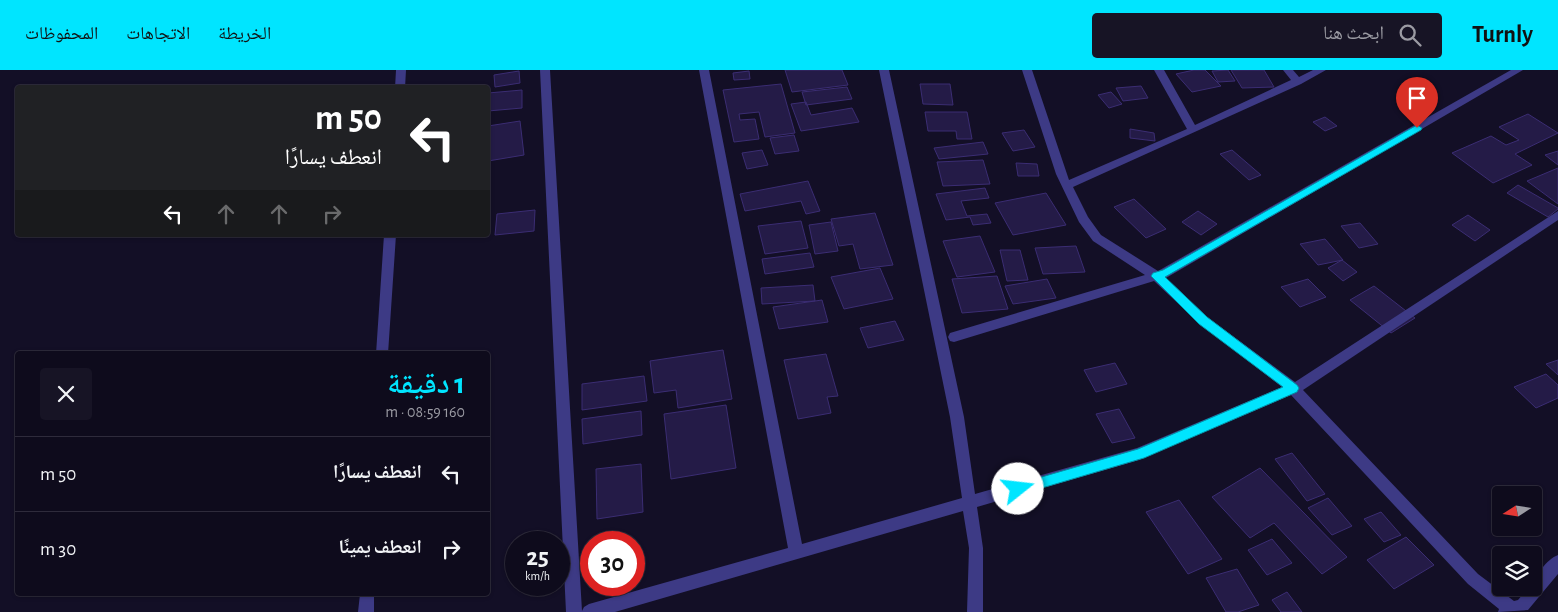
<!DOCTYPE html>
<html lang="ar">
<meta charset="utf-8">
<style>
:root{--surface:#0e0b1c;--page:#171425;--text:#f1f3f6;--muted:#9b9ba3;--line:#2e2b3b;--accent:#00e5ff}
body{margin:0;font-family:"Alegreya Sans","Noto Naskh Arabic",sans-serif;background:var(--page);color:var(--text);direction:rtl;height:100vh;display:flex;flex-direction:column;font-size:19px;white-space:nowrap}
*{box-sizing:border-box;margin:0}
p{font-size:16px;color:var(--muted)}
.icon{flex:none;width:28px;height:28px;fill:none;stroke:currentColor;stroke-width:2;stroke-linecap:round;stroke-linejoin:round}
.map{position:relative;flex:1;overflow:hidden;direction:ltr}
.details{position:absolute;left:15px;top:281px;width:475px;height:245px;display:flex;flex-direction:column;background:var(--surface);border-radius:5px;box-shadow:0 1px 4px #0004,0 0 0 1px var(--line);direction:rtl}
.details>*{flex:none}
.top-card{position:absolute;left:15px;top:15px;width:475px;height:152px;border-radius:5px;box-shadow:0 1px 4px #0004,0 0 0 1px var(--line);direction:rtl;background:#202124;color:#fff;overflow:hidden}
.needle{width:32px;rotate:258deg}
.fabs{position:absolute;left:1492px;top:416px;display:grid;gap:10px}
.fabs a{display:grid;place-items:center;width:50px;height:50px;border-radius:5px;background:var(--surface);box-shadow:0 1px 4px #0004,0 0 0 1px var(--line);font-size:25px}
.speed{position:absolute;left:505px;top:461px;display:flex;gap:10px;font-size:25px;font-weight:700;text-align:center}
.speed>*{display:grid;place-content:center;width:65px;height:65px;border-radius:50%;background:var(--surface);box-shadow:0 1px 4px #0004,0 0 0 1px var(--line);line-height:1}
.speed small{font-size:12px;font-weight:400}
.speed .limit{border:8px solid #d22;background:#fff;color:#111}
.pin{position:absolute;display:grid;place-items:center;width:42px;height:42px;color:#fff;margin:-51px -21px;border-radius:50% 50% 50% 0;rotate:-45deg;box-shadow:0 0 5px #0007}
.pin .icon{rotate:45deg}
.me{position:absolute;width:55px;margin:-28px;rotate:74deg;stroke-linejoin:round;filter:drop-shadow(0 0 4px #0008)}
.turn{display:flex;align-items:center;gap:18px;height:105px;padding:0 25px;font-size:22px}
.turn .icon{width:65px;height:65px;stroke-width:2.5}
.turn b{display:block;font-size:35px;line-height:42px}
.lanes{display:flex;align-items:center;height:48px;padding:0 25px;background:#0003;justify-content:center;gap:25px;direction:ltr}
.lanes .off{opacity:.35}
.round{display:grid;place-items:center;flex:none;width:52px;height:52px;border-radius:5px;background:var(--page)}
.headline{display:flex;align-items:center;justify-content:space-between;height:85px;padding:0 25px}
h1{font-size:30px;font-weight:600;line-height:38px;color:var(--accent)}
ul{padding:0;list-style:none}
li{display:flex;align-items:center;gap:15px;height:75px;padding:0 25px;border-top:1px solid var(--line)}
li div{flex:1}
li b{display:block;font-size:19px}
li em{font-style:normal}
header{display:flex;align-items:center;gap:30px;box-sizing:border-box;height:70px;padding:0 25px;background:var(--accent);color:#111}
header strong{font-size:24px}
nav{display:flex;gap:28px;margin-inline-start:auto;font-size:18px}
.search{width:350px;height:45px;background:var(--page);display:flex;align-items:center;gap:12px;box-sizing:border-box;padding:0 18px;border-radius:5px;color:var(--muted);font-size:19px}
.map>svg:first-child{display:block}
.building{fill:#241b47;stroke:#3b2d73}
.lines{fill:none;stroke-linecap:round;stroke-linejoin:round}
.minor{fill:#3d3a85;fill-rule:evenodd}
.route{fill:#00e5ff;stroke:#0095a6}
</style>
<header>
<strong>Turnly</strong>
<div class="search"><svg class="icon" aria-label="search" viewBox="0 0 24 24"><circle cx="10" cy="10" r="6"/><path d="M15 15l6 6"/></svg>ابحث هنا</div>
<nav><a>الخريطة</a><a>الاتجاهات</a><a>المحفوظات</a></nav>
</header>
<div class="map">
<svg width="1558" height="542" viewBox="0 0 1558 542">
<rect width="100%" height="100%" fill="#130f26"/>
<path class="building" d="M785,0h57l6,15 -56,7z
M1194,0h11l16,16 -29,6 -16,-18z
M1228,0l7,11 -17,1 -6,-11z
M1231,0h33l10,17 -32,1z
M519,1l1,12 -25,4 -1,-12z
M749,1l1,8 -16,1 -1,-7z
M781,14l14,49 -30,4 -6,-25 -20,2 1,6 15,-1 4,20 -25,3 -11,-52z
M920,14h30l3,21 -30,-1z
M1141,16l7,12 -25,3 -7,-13z
M847,17l5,12 -46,6 -4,-13z
M522,20v18l-34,3v-18z
M1111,22l11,12 -13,4 -11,-13z
M806,32l5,13 41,-7 7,14 -58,9 -10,-27z
M925,42h42l5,27h-15l-1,-8h-28z
M1528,44l30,19 -43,21 17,11 -39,18 -41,-30 39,-17 15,9 13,-5 -20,-13z
M1325,47l12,9 -12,5 -12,-9z
M520,51l4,34 -36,6v-35z
M1130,59l24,4 1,8 -25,-3z
M1024,60l11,17 -22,4 -11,-18z
M794,65l5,16 -24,3 -5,-16z
M983,72l5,12 -49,5 -5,-11z
M762,80l6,15 -21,4 -5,-16z
M1232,80l29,25 -12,5 -29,-26z
M1558,81v14l-13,-10z
M983,90l7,24 -47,2 -6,-24z
M1016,93l21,1 2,12h-21z
M1558,98v36l-31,-23z
M808,111l12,30 -14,3 -5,-13 -56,10 -5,-17z
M1518,115l40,23v1l-10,8 -41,-24z
M985,118l4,10 -28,3 6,15 20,-2 4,9 -18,2 -3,-8 -24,3 -10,-26z
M1046,123l20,32 -53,10 -18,-32z
M1134,129l32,30 -20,9 -32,-31z
M535,140l-1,21 -39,4 2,-21z
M1198,141l19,13 -16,11 -19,-13z
M875,143l18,52 -33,4 -7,-25 -14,2 -8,-27z
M1468,145l22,15 -15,11 -23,-16z
M801,151l7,27 -43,6 -7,-28z
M831,152l7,29 -23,3 -6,-29z
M1360,153l18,21 -19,4 -18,-22z
M980,166l15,36 -38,5 -14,-36z
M1325,169l18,21 -25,5 -18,-21z
M1076,176l9,26 -42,2 -8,-26z
M1000,180h20l8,30 -21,1z
M810,183l4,14 -49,7 -3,-15z
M1342,190l15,12 -14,9 -15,-13z
M880,198l13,31 -49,10 -13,-32z
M997,206l11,33 -46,4 -10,-34z
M1047,209l9,19 -43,6 -8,-18z
M1308,209l18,18 -26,10 -19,-20z
M813,215l2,16 -53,3 -1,-16z
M1374,216l41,32 -24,15 -41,-33z
M822,230l6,22 -49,7 -6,-22z
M895,251l9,19 -36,8 -8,-20z
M723,280l9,49 -54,9 -2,-18 -22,3 -4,-32z
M826,284l12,42 -11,1 4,16 -33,6 -14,-59z
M1558,290v15l-12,-11z
M1115,293l12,21 -31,8 -12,-22z
M1546,304l12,11v13l-22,10 -22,-21z
M644,306l3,25 -65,9v-26z
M726,335l10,63 -65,11 -7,-65z
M1119,339l16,29 -23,5 -16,-29z
M641,341l1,24 -59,9 -1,-25z
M1292,383l33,41 -18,7 -32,-42z
M641,394l2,48 -46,7 -1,-50z
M1260,398l87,89 -25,17 -48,-51 -24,15 -38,-41z
M1328,428l24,28 -20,9 -24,-27z
M1179,430l43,59 -34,15 -42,-62z
M1381,442l20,23 -17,7 -20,-23z
M1406,467l28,28 -40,24 -27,-29z
M1272,469l20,24 -25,12 -19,-25z
M1237,499l22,36 -21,7h-12l-20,-34z
M1287,522l15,20h-21l-9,-12z"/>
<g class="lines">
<path class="minor" d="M396,0h10l-1,18h-10z
M540,0h10l32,541 2,-4 5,-3 199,-56 -89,-478h10l93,474 160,-46 -12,-81 -71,-347h10l75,347 11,77 162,-46 145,-61 -83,-64 -45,-42 -200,61 -4,-1 -2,-4 2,-4 195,-58 -52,-34 -14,-19 -23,-48 -34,-104h10l37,110 118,-51 -33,-59h10l31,55 96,-45 -8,-10h10l6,7 14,-7h13l-25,14 -228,103 15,30 13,18 57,36 353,-201h12l-357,208 41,39 88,65 263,-171v9l-255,170 175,184 36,27 4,-1 10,-12h6c0,-12 13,-29 24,-33v19l-30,36 -30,2 1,-3 -31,-25 -177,-189 -152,65 -162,47 6,41v64h-16l2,-64 -6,-37 -348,101h-49z
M384,165h12l-8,119h-12z
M360,524h14v18h-16z"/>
</g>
<path class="route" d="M1417,55l5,3 -1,2 -256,147 42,40 90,68 2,3 -2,4 -153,66 -126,37 -4,-2 -2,-4 2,-4 124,-36 145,-62 -84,-63 -48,-48 2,-3 10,-3z"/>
</svg>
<div class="fabs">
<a><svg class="needle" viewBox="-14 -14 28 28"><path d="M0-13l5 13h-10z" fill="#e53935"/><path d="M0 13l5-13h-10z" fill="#9b9ba3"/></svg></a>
<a><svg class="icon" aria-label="layers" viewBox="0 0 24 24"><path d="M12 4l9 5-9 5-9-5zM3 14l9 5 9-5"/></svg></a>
</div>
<div class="speed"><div>25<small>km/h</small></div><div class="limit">30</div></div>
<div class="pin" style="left:1417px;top:58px;background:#d93025"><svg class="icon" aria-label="arrive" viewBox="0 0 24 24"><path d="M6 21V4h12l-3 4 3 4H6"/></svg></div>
<svg class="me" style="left:1018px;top:419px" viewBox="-20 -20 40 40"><circle r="19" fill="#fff"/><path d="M0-13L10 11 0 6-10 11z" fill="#00e5ff"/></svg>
<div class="top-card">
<div class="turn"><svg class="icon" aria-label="left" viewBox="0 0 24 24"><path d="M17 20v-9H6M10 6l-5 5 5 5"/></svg><div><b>50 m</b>انعطف يسارًا</div></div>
<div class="lanes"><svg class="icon" aria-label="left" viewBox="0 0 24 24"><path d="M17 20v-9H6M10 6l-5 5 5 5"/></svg><svg class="icon off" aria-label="ahead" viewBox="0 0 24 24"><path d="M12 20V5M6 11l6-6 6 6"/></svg><svg class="icon off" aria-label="ahead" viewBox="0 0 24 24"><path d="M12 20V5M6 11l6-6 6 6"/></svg><svg class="icon off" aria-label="right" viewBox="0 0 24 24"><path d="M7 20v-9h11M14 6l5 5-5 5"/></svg></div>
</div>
<section class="details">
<div class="headline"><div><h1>1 دقيقة</h1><p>160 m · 08:59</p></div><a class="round"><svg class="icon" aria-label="close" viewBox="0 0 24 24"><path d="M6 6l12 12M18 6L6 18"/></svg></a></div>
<ul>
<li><svg class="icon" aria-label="left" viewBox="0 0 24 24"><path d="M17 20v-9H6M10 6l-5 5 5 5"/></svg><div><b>انعطف يسارًا</b></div><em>50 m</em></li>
<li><svg class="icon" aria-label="right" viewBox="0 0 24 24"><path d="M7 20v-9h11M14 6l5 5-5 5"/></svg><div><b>انعطف يمينًا</b></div><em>30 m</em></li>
</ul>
</section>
</div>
